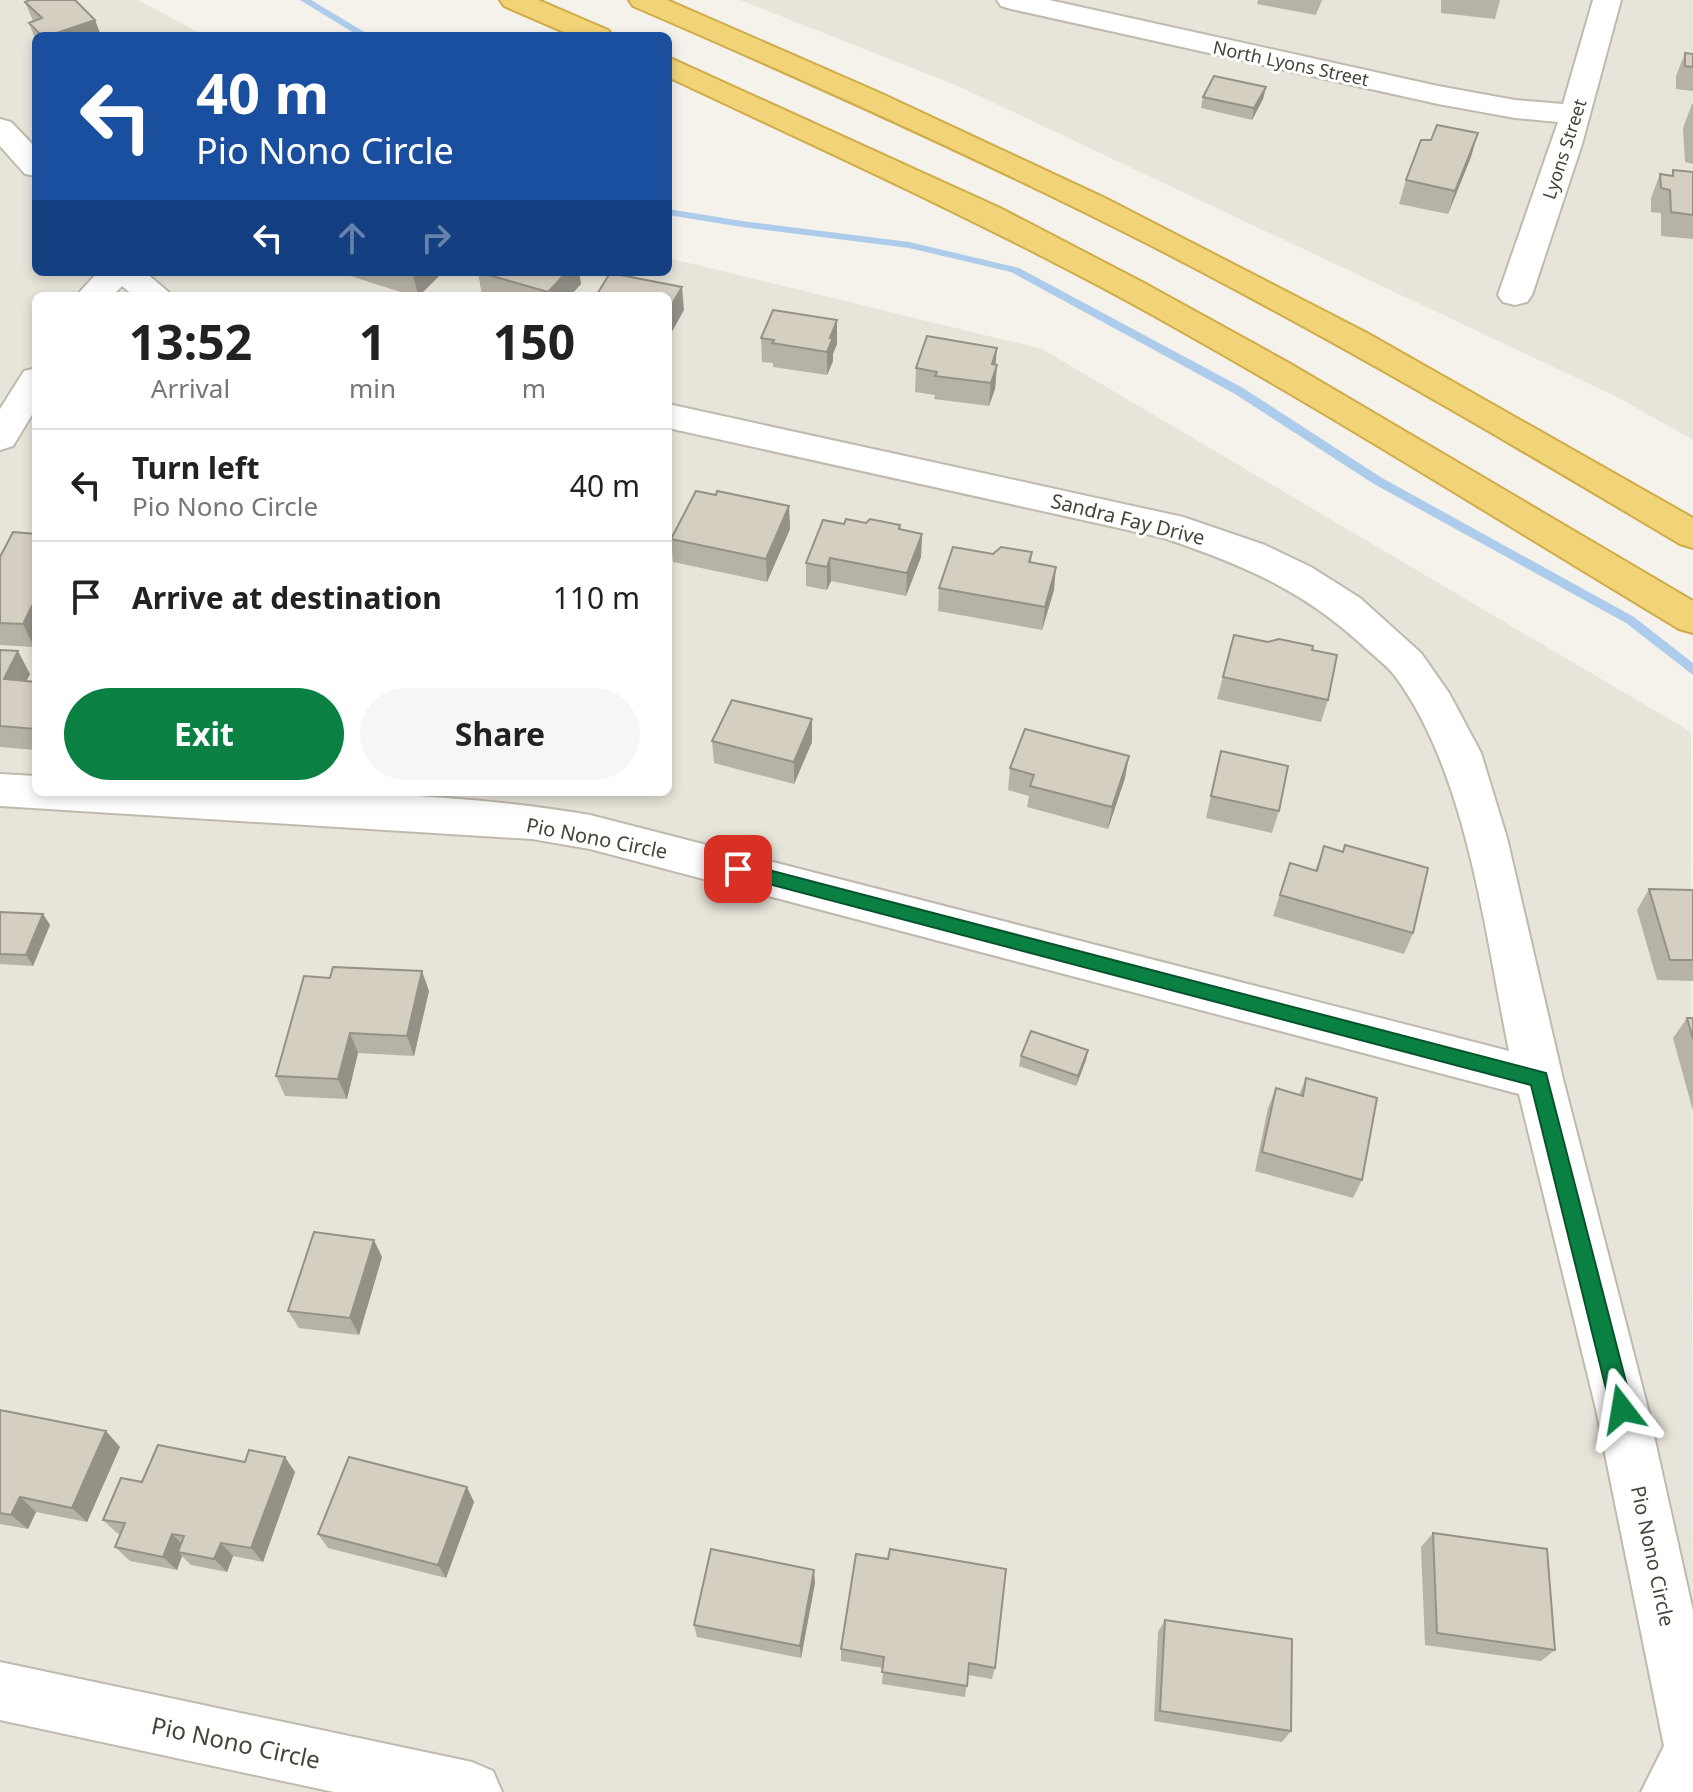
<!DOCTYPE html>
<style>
:root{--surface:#fff;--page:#f6f6f6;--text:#222;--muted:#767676;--line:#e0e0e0;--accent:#0b8043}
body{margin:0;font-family:"Noto Sans",sans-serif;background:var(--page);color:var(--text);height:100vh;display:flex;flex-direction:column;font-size:30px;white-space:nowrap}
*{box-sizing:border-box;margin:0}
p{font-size:26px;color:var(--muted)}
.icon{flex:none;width:44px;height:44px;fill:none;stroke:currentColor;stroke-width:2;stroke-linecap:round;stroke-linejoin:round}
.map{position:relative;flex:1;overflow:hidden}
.panel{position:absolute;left:32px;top:292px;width:640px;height:504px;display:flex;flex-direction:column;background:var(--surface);border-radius:12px;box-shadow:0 4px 12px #0003}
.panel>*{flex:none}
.hud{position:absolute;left:32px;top:32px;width:640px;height:244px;border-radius:12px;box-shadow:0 4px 12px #0003;background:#1a4fa0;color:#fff;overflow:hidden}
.pin{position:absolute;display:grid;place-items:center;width:68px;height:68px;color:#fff;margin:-34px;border-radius:16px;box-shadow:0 4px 12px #0006}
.me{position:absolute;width:88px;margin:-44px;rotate:346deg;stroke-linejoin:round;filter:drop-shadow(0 0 6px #0008)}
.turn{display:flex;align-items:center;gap:28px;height:168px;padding:0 32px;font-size:36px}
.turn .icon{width:104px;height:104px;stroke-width:2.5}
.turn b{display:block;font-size:56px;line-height:68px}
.lanes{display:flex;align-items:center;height:76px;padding:0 32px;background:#0003;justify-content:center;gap:40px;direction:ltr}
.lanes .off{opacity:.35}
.eta{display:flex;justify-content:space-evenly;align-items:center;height:136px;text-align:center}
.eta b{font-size:48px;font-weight:700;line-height:56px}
.primary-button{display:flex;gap:16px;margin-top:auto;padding:16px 32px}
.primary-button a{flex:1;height:92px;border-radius:48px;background:var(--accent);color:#fff;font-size:32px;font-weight:700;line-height:92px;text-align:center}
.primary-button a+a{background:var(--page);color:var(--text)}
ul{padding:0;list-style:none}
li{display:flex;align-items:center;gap:24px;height:112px;padding:0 32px;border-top:2px solid var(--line)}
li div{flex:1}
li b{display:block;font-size:30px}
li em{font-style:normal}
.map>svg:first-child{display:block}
.residential{fill:#e7e4d9;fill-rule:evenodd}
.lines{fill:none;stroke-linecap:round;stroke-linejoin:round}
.stream{fill:#adcbeb;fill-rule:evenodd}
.minor-casing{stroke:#bfbaae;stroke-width:4}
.highway-casing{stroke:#d0ab48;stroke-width:4}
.minor{fill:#fff;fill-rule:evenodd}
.highway{fill:#f2d478;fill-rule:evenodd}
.wall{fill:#b6b2a6}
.shaded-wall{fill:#949187}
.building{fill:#d4cfc1;stroke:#949187;stroke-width:2}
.route{fill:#0b8043;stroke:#07532c;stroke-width:2}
.labels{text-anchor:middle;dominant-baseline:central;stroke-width:6;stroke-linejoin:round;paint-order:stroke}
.far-street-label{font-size:18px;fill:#474339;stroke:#fff}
.street-label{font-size:20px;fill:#474339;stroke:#fff}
.near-street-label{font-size:24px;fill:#474339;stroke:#fff}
</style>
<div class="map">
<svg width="1693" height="1792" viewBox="0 0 1693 1792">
<rect width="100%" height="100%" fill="#f4f2ea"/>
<path class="residential" d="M0,0h138l67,36h-169v236h632v-14l374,91 649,383 2,1060h-1693zM36,296h632v496h-632z
M740,0h953v440l-76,-43 -659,-311z"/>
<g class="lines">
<path class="stream" d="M300,0h11l60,36h-12z
M668,209l74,12 167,21 110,26 224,120 139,90 252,139 59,46v12l-67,-52 -252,-139 -139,-90 -224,-122 -102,-24 -167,-21 -74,-12z"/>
<defs>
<path id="minor" d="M997,0h52l389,86 77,14 48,4 30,-104h28l-39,144 -50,151 -5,7 -12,3 -12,-3 -5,-7 60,-173 -43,-4 -77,-14 -427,-95 -10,-3z
M0,119l11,3 25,26v28l-11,-2 -25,-28z
M98,272h47l28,24h-39l-12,-10 -10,10h-36z
M36,368v40l-23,38 -13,4v-41l24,-38z
M668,404l515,113 82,28 46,22 49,31 61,55 28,40 32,60 26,85 56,241 85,330 45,202v181h-52l23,-46 -68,-337 -77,-315 -929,-245 -58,-10 -532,-33v-32l36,2v16c183,0 373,-8 554,23l919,236c-24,-118 -42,-278 -114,-375 -9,-12 -24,-22 -35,-33 -61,-55 -120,-79 -196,-105l-496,-110z
M0,1662l472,100 21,9 9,21h-168l-334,-72z"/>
<path id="highway" d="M500,0h38l70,30 5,6h-40l-69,-30z
M629,0h38l213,93 225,105 262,135 326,185v30l-13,-4c-173,-103 -347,-205 -526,-297 -171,-87 -345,-165 -521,-241z
M668,57l332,151 144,75 145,80 404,238v32l-14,-4c-186,-112 -370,-229 -561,-333 -147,-79 -299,-148 -450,-219z"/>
</defs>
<use href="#minor" class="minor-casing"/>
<use href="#highway" class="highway-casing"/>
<use href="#minor" class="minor"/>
<use href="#highway" class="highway"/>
</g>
<path class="wall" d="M1258,0h64l-6,15 -59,-11z
M1441,0h59l-5,19 -54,-6z
M25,2l70,18 6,16h-65v5l-7,-18 4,-2z
M1685,53l8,1v37l-17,-2v-13z
M1266,87l-3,12 -11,21 -51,-12 2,-11z
M1692,104h1v60l-8,-2 -2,-34z
M1431,140l40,17 -23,57 -49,-10 7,-24z
M1673,170l20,2v67l-32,-3v-23l-10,-1v-14l9,-24 11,2z
M338,272h105l-24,24h-6z
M478,272h101l2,12 -11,12h-88z
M837,320v24l-4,10v7l-6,14 -54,-8v-4l-11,-1 -1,-24z
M997,365l-2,24 -6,17 -55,-7 1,-4 -20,-3 1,-24z
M716,495l73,11 1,23 -23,53 -94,-20 -2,-23z
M866,523l34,2v5l22,4 -1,23 -15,39 -75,-15 -4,9 -21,-4v-23l38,-39z
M36,534v110l-2,3 -34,-2v-88z
M1032,552l-1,10 23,28 -12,40 -104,-19 1,-23 54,-34z
M1234,635l78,15 16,50 -7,22 -104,-23z
M0,650l30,24 -4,7 10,1v68l-36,-3z
M812,719v23l-18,42 -80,-21 -2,-22z
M1221,751l58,60 -7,22 -66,-15z
M1010,768l115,10 -17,51 -81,-22 2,-11 -21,-6z
M1324,846l89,87 -9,21 -131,-38 17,-53 25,8z
M1649,889l44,1v91l-36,-1 -20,-70z
M0,912l43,2 7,11 -17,41 -33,-2z
M330,978l99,13 -15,65 -56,-3 -11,46 -62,-3 -9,-20z
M1687,1018h6v93l-20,-73z
M1021,1056l65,4 -10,26 -57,-20z
M1306,1078l56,102 -9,18 -98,-27 13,-63 8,-20 23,7z
M382,1257l-23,78 -60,-7 -11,-17z
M0,1410l120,37 -33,75 -51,-10 -8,17 -28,-5z
M295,1472l-32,90 -30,-6 -6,16 -36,-7 -9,-9 -5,14 -47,-9 -15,-14 6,-13h-3l-15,-14 39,-38z
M474,1502l-28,76 -118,-30 -10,-14z
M1433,1533l122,117 -14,11 -116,-16 -4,-98z
M888,1559l107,109 -3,11 -24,-4 -3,22 -83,-13 1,-16 -42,-7v-12z
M814,1570l1,13 -14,75 -104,-21 -3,-12z
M1165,1620l126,111 -9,11 -128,-21 4,-89z"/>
<path class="shaded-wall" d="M95,20l6,16h-53z
M1266,87l-3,12 -11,21 2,-12z
M1478,133l-7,24 -23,57 7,-23z
M415,272h28l-24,24h-1l-5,-22z
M567,272h12l2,12 -11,12h-21l-1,-4z
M682,287l2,23 -16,29v-28z
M837,320v24l-4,10v7l-6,14v-23l3,-14z
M997,348l-2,23 2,-6 -2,24 -6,17 3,-42z
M789,506l1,23 -23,53 -1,-23z
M922,534l-1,23 -15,39 1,-23z
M830,558l1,23 -4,9v-23z
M1056,567l-2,23 -12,40 3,-23z
M32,606l4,8v30l-2,3 -11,-23z
M18,651l12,23 -14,28 -12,-23z
M812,719v23l-18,42v-22z
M1129,756l-4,22 -17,51 4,-22z
M43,914l7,11 -17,41 -7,-11z
M422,971l7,20 -15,65 -7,-20z
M350,1033l8,20 -11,46 -9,-20z
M1088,1050l-2,10 -10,26 2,-10z
M374,1240l8,17 -23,78 -9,-17z
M106,1431l14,16 -33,75 -15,-14z
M285,1457l10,15 -32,90 -12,-14z
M467,1487l7,15 -28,76 -8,-13z
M20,1497l16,15 -8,17 -17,-14z
M172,1534l13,13 -7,5 4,4 -5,14 -14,-13z
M221,1543l12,13 -6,16 -13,-13z
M814,1570l1,13 -14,75 -1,-12z"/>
<path class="building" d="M30,0h45l20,20 -47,16h-6l-13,-13 13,-5 -17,-16z
M1685,53l8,1v13l-8,-1z
M1214,76l52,11 -12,21 -51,-11z
M1437,125l41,8 -23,58 -49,-11 15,-40h10z
M1673,170l20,2v43l-22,-3 -1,-22 -9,-2 -1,-14 13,2z
M478,272h89l-19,20z
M610,273l72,14 -14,24v-15h-72z
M773,310l64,10 -7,18h3l-6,14 -55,-9 2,-3 -13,-2z
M927,336l70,12 -5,16 5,1 -6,18 -56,-7 2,-4 -21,-4z
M696,491l20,4 1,-4 72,15 -23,53 -95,-20z
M846,519l20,4 4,-4 30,6 -1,4 23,5 -15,39 -77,-15 -3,9 -21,-4 17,-43 21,4z
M13,532l23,2v72h-4l-9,18 -23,-1v-66z
M953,547l40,7 8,-7 31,5 -3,10 27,5 -11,40 -106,-19z
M1234,635l34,7 11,-3 34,7 -1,4 25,5 -9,45 -105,-23z
M0,650l18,1 -14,28 32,3v47l-36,-3z
M732,700l80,19 -18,43 -82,-21z
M1025,729l104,27 -17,51 -82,-21 4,-11 -24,-7z
M1221,751l67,15 -9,45 -68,-15z
M1345,845l83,23 -15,65 -133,-38 10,-32 27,8 7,-25 19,6z
M1649,889l44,1v70h-23z
M0,912l43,2 -17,41 -26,-1z
M333,967l89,4 -15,65 -57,-3 -12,46 -62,-3 28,-100 26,2z
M1687,1018h6v21z
M1031,1031l57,19 -10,26 -57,-20z
M1306,1078l71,20 -15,82 -100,-28 14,-64 27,8z
M314,1232l60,8 -24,78 -62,-7z
M0,1410l106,21 -34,77 -52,-11 -9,18 -11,-2z
M158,1445l87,17 4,-12 36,7 -34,91 -30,-5 -7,16 -36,-7 6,-16 -12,-2 -9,23 -48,-10 10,-24 -22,-3 18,-42 21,4z
M349,1457l118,30 -29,78 -120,-31z
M1433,1533l114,16 8,101 -118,-17z
M711,1549l103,21 -14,76 -106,-21z
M890,1549l116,20 -11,99 -26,-5 -2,23 -85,-14 2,-15 -43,-8 15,-95 32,5z
M1165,1620l127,19 -1,92 -131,-20z"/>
<path class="route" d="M738,862l808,211 87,336 -3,8 -8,3 -8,-3 -3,-8 -80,-324 -793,-209 -9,-7z"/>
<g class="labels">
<g class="far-street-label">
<text transform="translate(1291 63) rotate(12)">North Lyons Street</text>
<text transform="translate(1564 149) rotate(-72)">Lyons Street</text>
</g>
<g class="street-label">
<text transform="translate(1128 519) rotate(14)">Sandra Fay Drive</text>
<text transform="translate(597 838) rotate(11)">Pio Nono Circle</text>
<text transform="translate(1653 1556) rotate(78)">Pio Nono Circle</text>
</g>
<g class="near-street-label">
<text transform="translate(236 1742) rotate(12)">Pio Nono Circle</text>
</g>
</g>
</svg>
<div class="pin" style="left:738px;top:869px;background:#d93025"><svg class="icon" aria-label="arrive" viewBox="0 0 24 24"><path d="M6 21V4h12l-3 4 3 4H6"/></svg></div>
<svg class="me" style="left:1622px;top:1409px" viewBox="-20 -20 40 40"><path d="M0-17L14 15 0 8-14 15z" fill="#0b8043" stroke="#fff" stroke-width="4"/></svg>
<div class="hud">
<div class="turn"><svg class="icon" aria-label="left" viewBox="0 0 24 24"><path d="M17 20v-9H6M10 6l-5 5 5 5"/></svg><div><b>40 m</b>Pio Nono Circle</div></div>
<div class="lanes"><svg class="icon" aria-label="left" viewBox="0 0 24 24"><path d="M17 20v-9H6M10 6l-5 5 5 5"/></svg><svg class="icon off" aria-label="ahead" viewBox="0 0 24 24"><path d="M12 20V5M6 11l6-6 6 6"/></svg><svg class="icon off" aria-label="right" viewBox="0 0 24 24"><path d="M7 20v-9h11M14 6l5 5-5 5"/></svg></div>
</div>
<section class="panel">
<div class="eta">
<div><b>13:52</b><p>Arrival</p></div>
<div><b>1</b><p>min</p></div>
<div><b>150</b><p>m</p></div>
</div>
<ul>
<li><svg class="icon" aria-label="left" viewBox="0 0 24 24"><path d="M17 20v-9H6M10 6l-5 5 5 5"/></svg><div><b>Turn left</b><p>Pio Nono Circle</p></div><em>40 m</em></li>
<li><svg class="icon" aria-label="arrive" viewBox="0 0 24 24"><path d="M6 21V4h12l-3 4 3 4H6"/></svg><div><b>Arrive at destination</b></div><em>110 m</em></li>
</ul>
<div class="primary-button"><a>Exit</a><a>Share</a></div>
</section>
</div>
